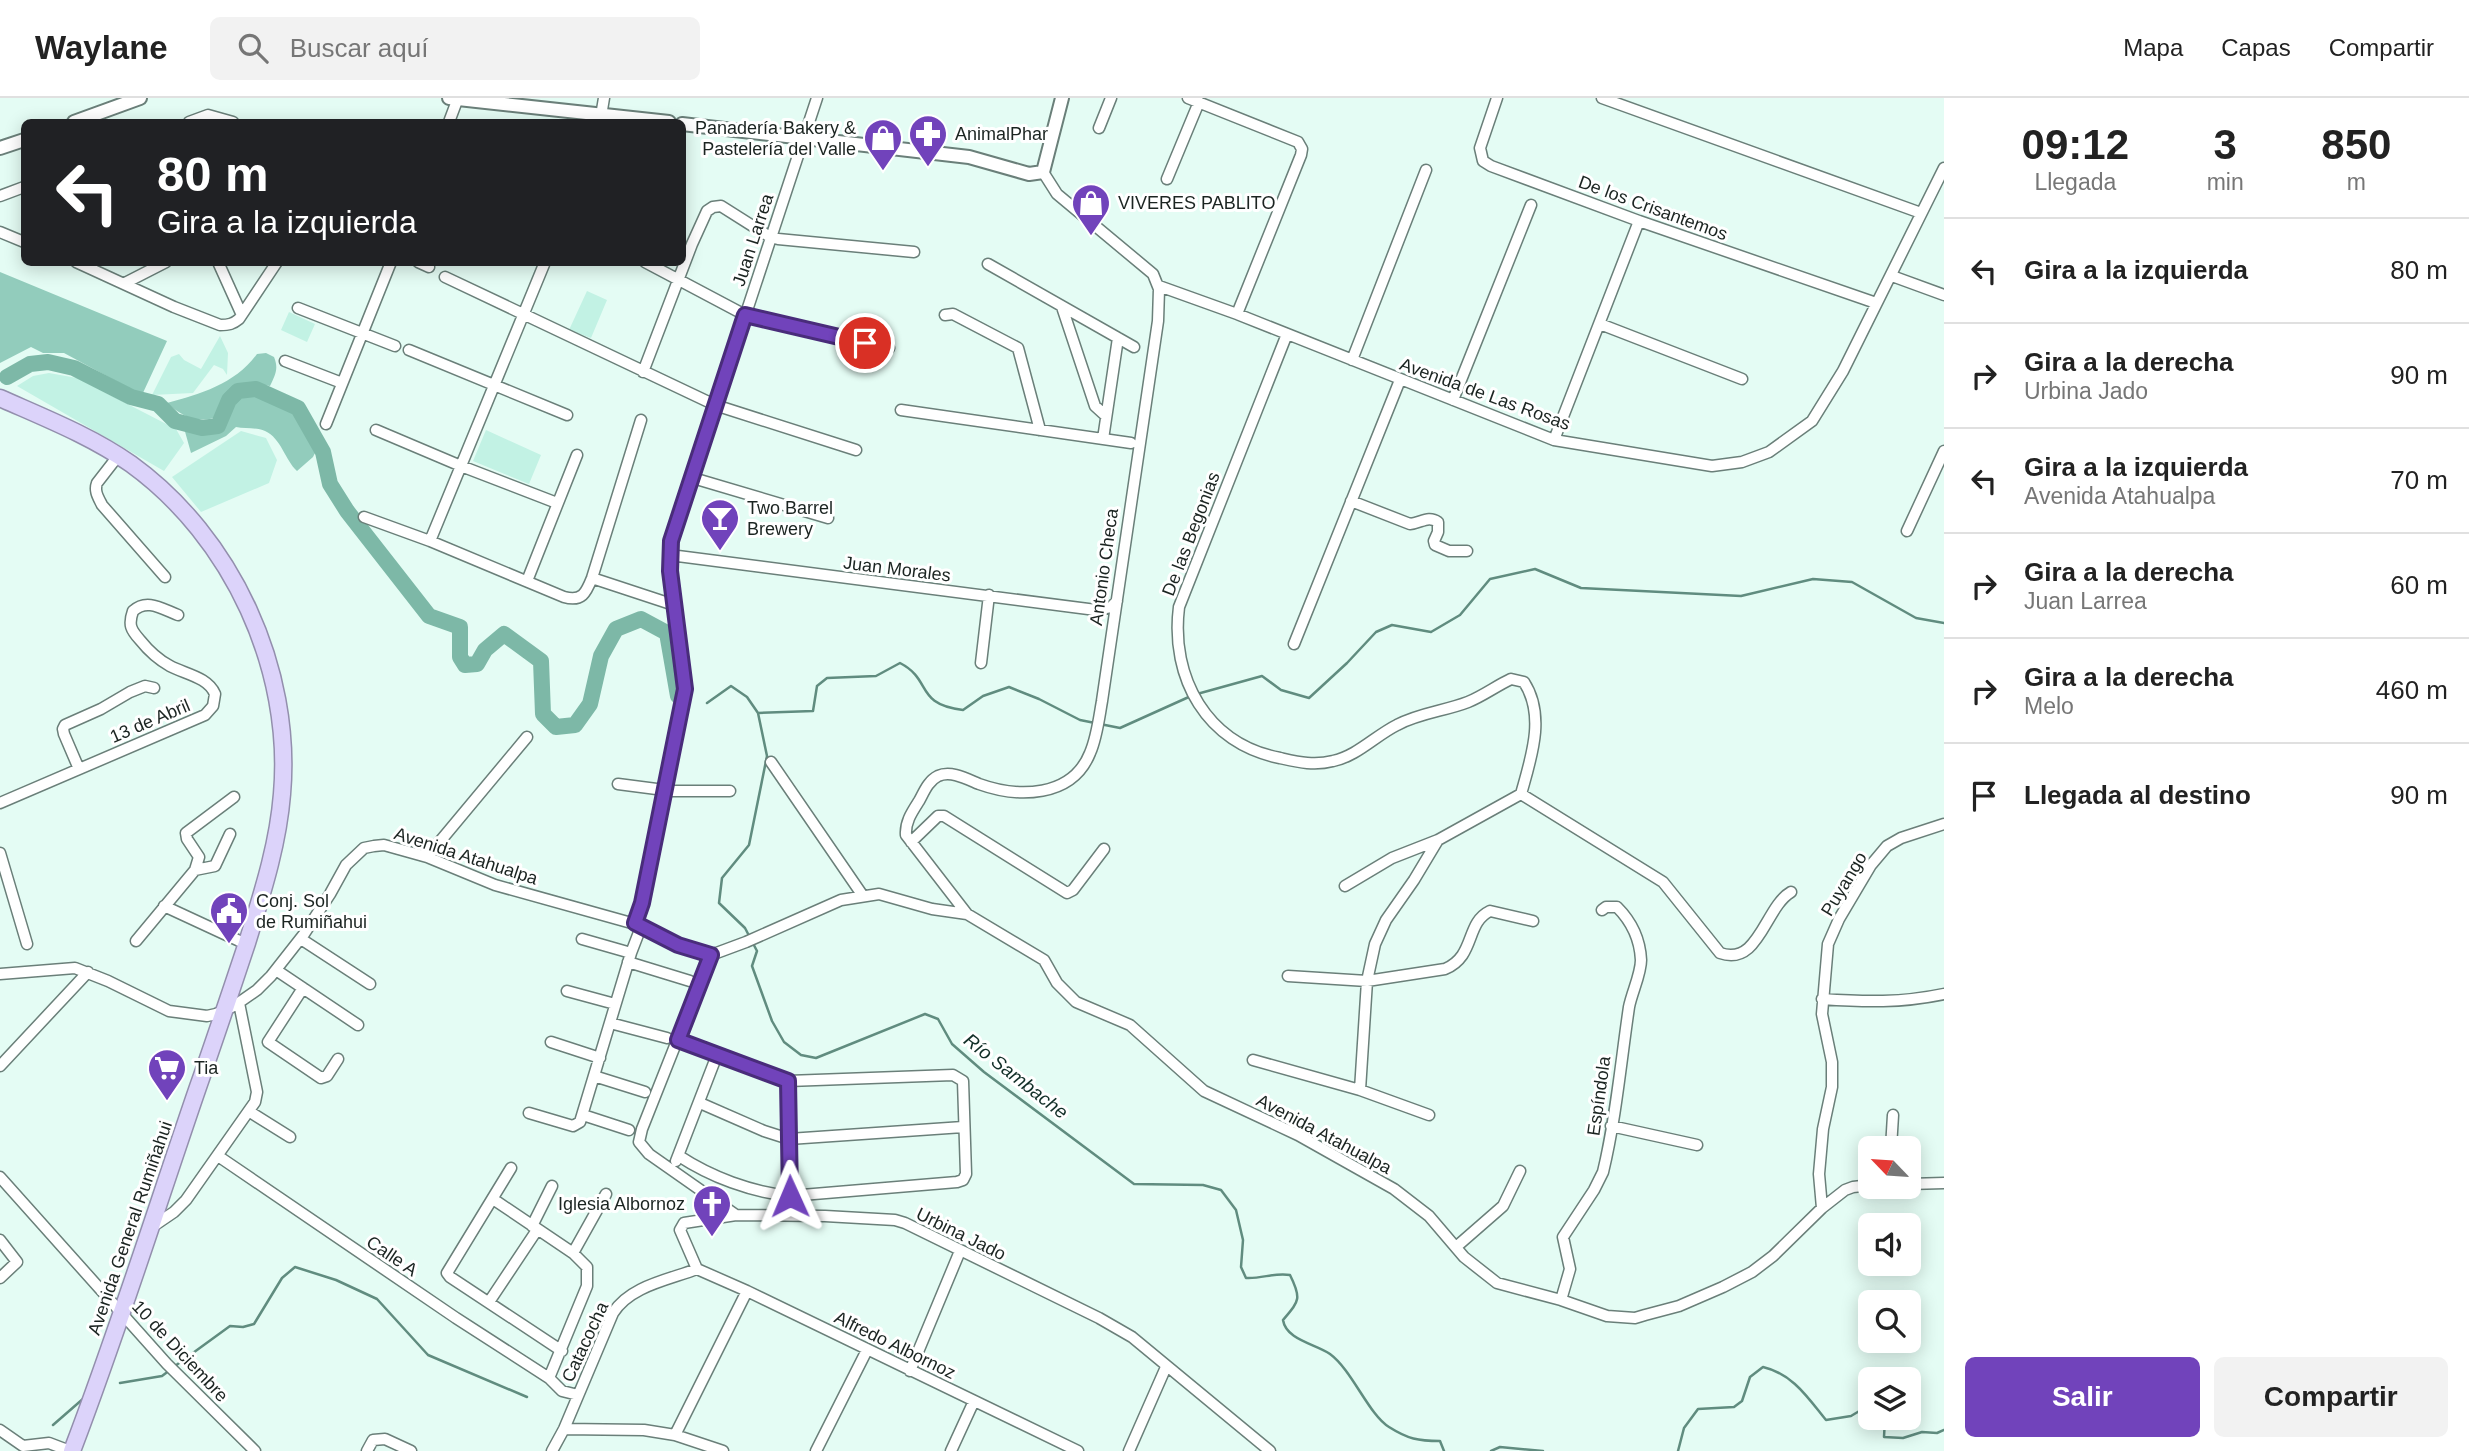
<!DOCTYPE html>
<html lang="es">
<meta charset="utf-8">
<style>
:root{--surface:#fff;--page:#f2f2f2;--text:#222;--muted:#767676;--line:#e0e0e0;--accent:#7143bb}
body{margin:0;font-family:Arial,sans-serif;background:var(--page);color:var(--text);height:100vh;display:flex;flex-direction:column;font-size:26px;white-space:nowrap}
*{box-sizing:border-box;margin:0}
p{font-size:23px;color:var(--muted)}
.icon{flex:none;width:38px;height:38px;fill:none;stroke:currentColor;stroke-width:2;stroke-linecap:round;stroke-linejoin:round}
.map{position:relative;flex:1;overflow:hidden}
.side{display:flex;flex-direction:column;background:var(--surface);width:525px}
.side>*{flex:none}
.guide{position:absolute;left:21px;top:21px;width:665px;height:147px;border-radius:10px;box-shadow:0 4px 18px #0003;background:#202124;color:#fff;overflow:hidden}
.needle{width:46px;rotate:295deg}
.fabs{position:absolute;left:1858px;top:1038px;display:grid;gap:14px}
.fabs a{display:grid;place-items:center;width:63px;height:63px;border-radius:10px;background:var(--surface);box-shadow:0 4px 18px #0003;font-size:35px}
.pin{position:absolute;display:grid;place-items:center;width:60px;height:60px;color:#fff;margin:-30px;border:4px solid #fff;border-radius:50%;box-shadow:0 2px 7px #0007}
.me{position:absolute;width:77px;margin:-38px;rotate:359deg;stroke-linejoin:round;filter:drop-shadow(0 0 5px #0008)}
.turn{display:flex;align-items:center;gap:24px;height:147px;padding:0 21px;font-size:32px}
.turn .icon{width:91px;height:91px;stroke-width:2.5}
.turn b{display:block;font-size:49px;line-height:60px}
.eta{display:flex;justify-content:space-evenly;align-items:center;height:119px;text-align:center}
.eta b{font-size:42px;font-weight:700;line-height:49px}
.cta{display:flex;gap:14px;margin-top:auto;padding:14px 21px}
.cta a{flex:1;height:80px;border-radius:10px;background:var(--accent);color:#fff;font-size:28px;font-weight:700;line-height:80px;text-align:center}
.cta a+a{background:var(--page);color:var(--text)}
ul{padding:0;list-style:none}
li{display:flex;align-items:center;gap:21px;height:105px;padding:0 21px;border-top:2px solid var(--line)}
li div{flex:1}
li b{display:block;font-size:26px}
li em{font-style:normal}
header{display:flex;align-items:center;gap:42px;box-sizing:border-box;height:98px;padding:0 35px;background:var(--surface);border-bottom:2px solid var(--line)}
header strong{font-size:33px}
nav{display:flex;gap:38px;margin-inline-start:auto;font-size:24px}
.search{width:490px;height:63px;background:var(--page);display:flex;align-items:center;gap:18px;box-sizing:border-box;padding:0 24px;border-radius:10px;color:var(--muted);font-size:26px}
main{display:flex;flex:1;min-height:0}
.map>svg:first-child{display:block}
.green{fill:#c2f2e4}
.forest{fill:#92ccbc}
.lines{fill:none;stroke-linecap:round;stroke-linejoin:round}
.stream{stroke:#608c7f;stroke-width:2.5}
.river{stroke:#7db8a7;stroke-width:16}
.minor-casing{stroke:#6a7f79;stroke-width:13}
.tertiary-casing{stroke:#6a7f79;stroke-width:16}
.trunk-casing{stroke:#938fad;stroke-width:19}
.minor{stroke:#fff;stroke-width:10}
.tertiary{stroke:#fff;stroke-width:12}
.trunk{stroke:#dcd3fa;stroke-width:16}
.route-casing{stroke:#492c7a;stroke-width:18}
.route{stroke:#7143bb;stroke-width:12}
.labels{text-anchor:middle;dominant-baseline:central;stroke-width:6;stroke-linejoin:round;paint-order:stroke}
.poi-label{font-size:18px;fill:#1b2421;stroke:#fff;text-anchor:start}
.street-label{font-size:18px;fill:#1b2421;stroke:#fff}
.water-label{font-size:19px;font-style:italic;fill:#122f28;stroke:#fff}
</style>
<header>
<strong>Waylane</strong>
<div class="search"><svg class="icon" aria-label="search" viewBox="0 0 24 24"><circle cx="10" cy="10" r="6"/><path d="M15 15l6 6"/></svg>Buscar aquí</div>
<nav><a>Mapa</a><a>Capas</a><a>Compartir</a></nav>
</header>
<main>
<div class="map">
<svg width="1944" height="1353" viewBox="0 0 1944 1353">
<rect width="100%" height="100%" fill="#e4fcf4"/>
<path class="green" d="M587,193l20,9 -16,38 -22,-8z
M289,214l26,12 -8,18 -26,-12z
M220,238l8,17 -1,22 -4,-6 -9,-4 -21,28 -41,2 19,-38 8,-3 5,6 17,9z
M49,275l28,5 99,51 8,14 -20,28 -147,-85 16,-10z
M486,332l55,25 -12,29 -56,-23z
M241,333l25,7 11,22 -8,23 -68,29 -29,-35z"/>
<path class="forest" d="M0,174l167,69 -25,54 -78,-42h-21l-12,-6 -31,16z
M266,255l8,4c5,12 1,18 -4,29 -34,-6 -42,0 -53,31 -21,7 -35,-1 -50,-14 34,-9 68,-19 90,-49z
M242,298h17l36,18 24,31 -6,12 -16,14c-12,-11 -16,-33 -32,-40 -8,-4 -20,-2 -29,-4l-10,9 -35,17 -7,-25 27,5 10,-2 13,-29z"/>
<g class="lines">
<path class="stream" d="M1197,596l65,-18 19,14 28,8 38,-35 29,-31 16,-7 39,7 29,-17 30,-36 45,-10 46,19 160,8 72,-17 39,3 64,36 28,5
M707,605l24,-17 16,11 11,16 9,43 -18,89 -27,33 -3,25 26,25 12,23 -5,15 20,55 12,21 17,13 15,3 109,-44 13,5 14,25 32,28 150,112 69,1 18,5 15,20 7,30 -2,27 5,11c16,1 29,-6 44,-3 12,24 9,26 -7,45 3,20 33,24 47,34 22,16 39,61 59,73 19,12 29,14 51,14l4,10
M758,615l55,-2 4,-25 10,-8 49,-2 24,-13c33,17 14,41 63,47l20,-14 26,-9 30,12 41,21 40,8 71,-32
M175,1268l55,-40 13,1 11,-3 28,-46 13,-11 41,13 41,19 51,56 99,42
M120,1285l42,-7 8,-6
M1885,1320l-1,19 19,1 19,-6 15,1 7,-3
M53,1327l31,-27
M1491,1353l9,-4 43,4
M1678,1353l6,-23 14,-19 36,-2 8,-6 8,-24 13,-10c30,7 45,31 63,53l25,-4 20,-12"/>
<path class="river" d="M7,279l23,-13 18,-2 26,6 57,29 27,7 17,17 27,7 16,-2 11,-26 9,-9 18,-2 42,19 25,44 7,32 17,27 82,105 31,11v30l5,8 12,-1 8,-14 19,-16 37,27 2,53 13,13 19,-2 15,-21 11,-48 15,-27 25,-10 26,14 11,63"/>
<defs>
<path id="minor" d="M1188,0l110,44 4,7 -1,6 -64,159
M1497,0l-17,50 3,13 8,5 148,55 237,82
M1602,0l319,115
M189,24l19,-7 25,7
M449,24l9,-24
M600,24l4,-24
M1099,30l12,-30
M1167,81l32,-77
M0,98l24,-9
M0,134l24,10
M76,164l98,45 46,18c9,0 13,-1 19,-6l38,-57
M218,164l23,51
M418,164l11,5
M645,164l100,53 144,33
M988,166l146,83
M1892,178l52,19
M445,179l270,128 141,45
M125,185l41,-21
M1159,188l78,28 317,126 158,26 30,-4 27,-10 43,-31 31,-50 101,-203
M1062,209l33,99 11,10
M298,210l97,38
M945,217l8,-1 65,34 22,82
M1600,226l142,55
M1287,236l-108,273c-9,71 28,137 101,151 18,4 34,8 53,3 24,-5 42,-25 64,-36 22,-12 48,-14 71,-23 15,-6 28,-16 43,-23l13,3c22,34 7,76 -3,112l-83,46 -24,40 -28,40 -11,24 -8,37 -7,109
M409,252l158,65
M1352,262l74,-190
M285,263l57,22
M643,274l49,-128 15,-33 6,-4 8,-1 49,31 8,2 136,13
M1453,302l78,-195
M901,312l230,33
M326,326l65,-162
M376,332l85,36 96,37
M1103,341l15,-101
M1554,342l85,-219
M118,358l-21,27c-3,8 1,14 5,22l63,72
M693,380l135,40
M1351,403l59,23c11,-1 18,-9 28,-2v10l-4,9 1,4 14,6h18
M364,419l66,24 134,56c18,5 22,-4 28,-19l49,-158
M1907,433l37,-80
M430,443l115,-279
M670,457l426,55 15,-3 6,-6
M592,480l82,27
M527,483l50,-126
M1294,546l106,-264
M981,565l8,-68
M771,664l92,134
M79,671l-15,-35 -1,-5 2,-4 36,-16 29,-17 15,-6 9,2
M618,686l54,7h58
M1521,696l142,88 57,71c39,14 45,-46 71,-61
M0,705l205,-88 8,-9 2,-12c-7,-17 -30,-20 -45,-28 -11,-6 -22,-16 -30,-26 -9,-10 -12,-15 -7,-29 14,-13 29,-2 45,4
M911,744l27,-26h6l123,77 6,-3 31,-41
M0,755l27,91
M427,759l100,-120
M195,772l20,-4 15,-32
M1345,788l47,-28 46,-18
M164,808l82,38
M967,816l-61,-79c-1,-13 6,-23 13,-34 5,-9 9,-20 19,-25 13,-6 29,3 41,8 39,14 93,14 111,-31 7,-16 9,-35 12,-52l56,-380 1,-32 -6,-15 -96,-80 -14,-22
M635,826l7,-21 43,-214 -15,-118 1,-30 146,-443
M301,841l69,45
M582,841l49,14
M136,843l59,-71 4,-13 -12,-18 -1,-6 48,-36
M711,857l-69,174 -3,13 10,12 87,61
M628,864l62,19
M276,872l82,55
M0,876l75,-6 33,13 61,30 38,5 9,-2 18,-8 23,-16 14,-14 33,-42 26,-40 16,-29 18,-17 10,-2 10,-1 43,12 68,28 140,39 43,21 33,10 35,-13 95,-42 38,-6 53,15 35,5 77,46 13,23 19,19 54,23 74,66 94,44 96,54 35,27 35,41 33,26 64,17 46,16 28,2 10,-3 34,-9 44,-19 29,-15 21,-16 49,-48 23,-18 8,-3 18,-2
M1288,878l79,5 78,-12c31,-13 20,-46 45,-58l43,10
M303,890l-35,54 53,36 6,-2 11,-17
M567,893l48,13
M1822,901c43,3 79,4 122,-5
M610,925l57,15
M678,942l110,41 165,-6 10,6 3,93 -3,6 -6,2 -167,14c-39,-4 -79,-19 -111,-40
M551,944l49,16
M1253,962l107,30 69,25
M0,968l88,-94
M594,978l51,16
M788,983l2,115
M700,1005l64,28 25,8 174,-12
M250,1014l40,25
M529,1015l44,13 7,-4 51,-169 10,-26
M583,1017l46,15
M1611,1028l86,19
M1891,1050l2,-33
M218,1058l238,162 93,60 13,13 16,4
M676,1063l41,-106
M511,1070l-64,105 3,4 112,74
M0,1079l167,187 88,87
M1909,1086l35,-1
M493,1101l80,54 14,14v19l-38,92
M1822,1110l-3,-34 4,-45 9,-42v-25l-10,-48 6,-70 11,-25 32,-54 16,-19 14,-8 43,-14
M532,1128l20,-40
M152,1129l22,-15 12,-12 69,-98 2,-10 -18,-89
M0,1142l17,22 -17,16
M1456,1149l47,-41 17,-35
M573,1155l33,-59
M697,1171l50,22 331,160
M1561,1202l9,-31 -7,-32 31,-47 9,-18c13,-54 18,-111 26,-165 3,-15 12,-33 12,-47 -1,-21 -10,-39 -24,-53h-11l-4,3
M489,1204l48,-72
M910,1273l50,-120
M564,1331l80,1 31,5 48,16
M0,1332l23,16 26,-3 21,8
M675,1337l72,-144
M367,1353l6,-11 12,-1 26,12
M552,1353l12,-22 49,-116c17,-27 55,-33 84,-44l-17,-39 4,-7 52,-8 89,1 70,4 10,3 194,95 33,19 138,114
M816,1353l51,-101
M951,1353l23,-50
M1129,1353l37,-84"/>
<path id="tertiary" d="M449,0l220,24
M74,24l66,-24
M682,26l287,33 60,17 14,-2 19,-74
M0,50l24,-8"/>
<path id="trunk" d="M0,300c45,20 91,38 131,66 101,73 162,205 151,330 -4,51 -20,100 -35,149 -16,48 -32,96 -49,144 -42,122 -80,244 -126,364"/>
</defs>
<use href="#minor" class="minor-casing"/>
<use href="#tertiary" class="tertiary-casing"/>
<use href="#trunk" class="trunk-casing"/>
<use href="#minor" class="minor"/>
<use href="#tertiary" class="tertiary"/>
<use href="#trunk" class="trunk"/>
</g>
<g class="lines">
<defs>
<path id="route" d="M790,1098l-2,-115 -110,-41 33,-85 -33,-10 -43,-22 7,-20 43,-214 -15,-118 1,-30 74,-226 120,28"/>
</defs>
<use href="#route" class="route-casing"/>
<use href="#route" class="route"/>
</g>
<defs>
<symbol id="pharmacy-pin" viewBox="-11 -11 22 30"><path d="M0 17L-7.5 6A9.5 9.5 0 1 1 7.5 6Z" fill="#7143bb" stroke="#fff"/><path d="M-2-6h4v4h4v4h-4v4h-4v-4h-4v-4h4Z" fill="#fff"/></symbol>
<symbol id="shop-pin" viewBox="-11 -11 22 30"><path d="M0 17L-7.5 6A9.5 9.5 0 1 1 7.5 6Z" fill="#7143bb" stroke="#fff"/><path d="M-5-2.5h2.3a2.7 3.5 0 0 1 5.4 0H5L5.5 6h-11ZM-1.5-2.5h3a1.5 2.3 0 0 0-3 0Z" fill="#fff"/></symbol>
<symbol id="bar-pin" viewBox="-11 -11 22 30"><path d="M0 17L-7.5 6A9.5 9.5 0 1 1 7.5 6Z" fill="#7143bb" stroke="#fff"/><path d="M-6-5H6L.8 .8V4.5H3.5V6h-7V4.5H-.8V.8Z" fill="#fff"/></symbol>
<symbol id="civic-pin" viewBox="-11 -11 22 30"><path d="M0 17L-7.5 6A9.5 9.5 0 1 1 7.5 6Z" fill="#7143bb" stroke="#fff"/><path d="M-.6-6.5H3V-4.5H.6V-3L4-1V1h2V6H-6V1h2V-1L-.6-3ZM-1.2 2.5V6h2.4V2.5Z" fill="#fff"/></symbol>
<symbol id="supermarket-pin" viewBox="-11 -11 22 30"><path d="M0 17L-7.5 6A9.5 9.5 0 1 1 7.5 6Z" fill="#7143bb" stroke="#fff"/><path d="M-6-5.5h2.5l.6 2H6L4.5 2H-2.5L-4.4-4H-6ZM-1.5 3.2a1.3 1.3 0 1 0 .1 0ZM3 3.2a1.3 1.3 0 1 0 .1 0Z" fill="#fff"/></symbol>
<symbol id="church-pin" viewBox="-11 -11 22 30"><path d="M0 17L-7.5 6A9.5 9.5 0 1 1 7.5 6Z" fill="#7143bb" stroke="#fff"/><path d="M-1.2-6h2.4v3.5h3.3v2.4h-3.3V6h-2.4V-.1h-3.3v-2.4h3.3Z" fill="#fff"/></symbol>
</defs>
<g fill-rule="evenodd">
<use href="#pharmacy-pin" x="906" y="14" width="44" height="60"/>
<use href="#shop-pin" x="861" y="18" width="44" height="60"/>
<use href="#shop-pin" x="1069" y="83" width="44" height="60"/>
<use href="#bar-pin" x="698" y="398" width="44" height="60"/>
<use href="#civic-pin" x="207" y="791" width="44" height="60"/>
<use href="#supermarket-pin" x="145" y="948" width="44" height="60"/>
<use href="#church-pin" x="690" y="1084" width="44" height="60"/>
</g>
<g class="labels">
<g class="poi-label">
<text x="856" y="30" text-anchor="end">Panadería Bakery &amp;<tspan x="856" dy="21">Pastelería del Valle</tspan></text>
<text x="955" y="36">AnimalPhar</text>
<text x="1118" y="105">VIVERES PABLITO</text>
<text x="747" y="410">Two Barrel<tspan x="747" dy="21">Brewery</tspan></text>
<text x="256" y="803">Conj. Sol<tspan x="256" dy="21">de Rumiñahui</tspan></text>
<text x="194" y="970">Tia</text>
<text x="685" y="1106" text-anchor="end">Iglesia Albornoz</text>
</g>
<g class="street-label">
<text transform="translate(1653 110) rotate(20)">De los Crisantemos</text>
<text transform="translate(753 142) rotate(-72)">Juan Larrea</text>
<text transform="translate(1485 296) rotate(20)">Avenida de Las Rosas</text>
<text transform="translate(1191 436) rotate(-69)">De las Begonias</text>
<text transform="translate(1104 469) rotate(-82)">Antonio Checa</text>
<text transform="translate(897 471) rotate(7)">Juan Morales</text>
<text transform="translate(150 623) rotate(-23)">13 de Abril</text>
<text transform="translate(466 758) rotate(18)">Avenida Atahualpa</text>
<text transform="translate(1844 786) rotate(-59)">Puyango</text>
<text transform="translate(1599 998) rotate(-82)">Espíndola</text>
<text transform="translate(1324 1036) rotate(28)">Avenida Atahualpa</text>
<text transform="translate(130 1130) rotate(-71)">Avenida General Rumiñahui</text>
<text transform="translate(961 1136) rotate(26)">Urbina Jado</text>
<text transform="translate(392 1158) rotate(34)">Calle A</text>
<text transform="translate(585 1244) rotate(-65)">Catacocha</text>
<text transform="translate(895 1247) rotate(26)">Alfredo Albornoz</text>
<text transform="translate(180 1253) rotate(47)">10 de Diciembre</text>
</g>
<g class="water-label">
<text transform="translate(1016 978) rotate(38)">Río Sambache</text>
</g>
</g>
</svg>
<div class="fabs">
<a><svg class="needle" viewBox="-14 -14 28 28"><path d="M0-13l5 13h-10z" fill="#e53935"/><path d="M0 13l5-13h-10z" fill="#767676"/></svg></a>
<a><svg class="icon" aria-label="sound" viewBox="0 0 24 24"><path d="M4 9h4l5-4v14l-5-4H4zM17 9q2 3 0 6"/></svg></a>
<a><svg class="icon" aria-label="search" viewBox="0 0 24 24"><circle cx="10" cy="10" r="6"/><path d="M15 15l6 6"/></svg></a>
<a><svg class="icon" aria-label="layers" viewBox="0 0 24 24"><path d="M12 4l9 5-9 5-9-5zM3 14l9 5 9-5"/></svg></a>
</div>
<div class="pin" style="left:865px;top:245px;background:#d93025"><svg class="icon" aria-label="arrive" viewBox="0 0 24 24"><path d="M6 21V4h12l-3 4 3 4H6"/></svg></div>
<svg class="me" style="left:790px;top:1098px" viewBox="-20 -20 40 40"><path d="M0-17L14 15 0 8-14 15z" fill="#7143bb" stroke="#fff" stroke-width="4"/></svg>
<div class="guide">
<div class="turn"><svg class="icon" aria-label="left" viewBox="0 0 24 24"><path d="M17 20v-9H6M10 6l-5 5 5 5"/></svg><div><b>80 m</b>Gira a la izquierda</div></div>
</div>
</div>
<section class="side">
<div class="eta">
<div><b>09:12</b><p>Llegada</p></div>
<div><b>3</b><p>min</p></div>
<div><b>850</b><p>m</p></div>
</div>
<ul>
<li><svg class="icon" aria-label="left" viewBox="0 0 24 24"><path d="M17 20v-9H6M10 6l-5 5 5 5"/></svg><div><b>Gira a la izquierda</b></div><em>80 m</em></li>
<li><svg class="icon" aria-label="right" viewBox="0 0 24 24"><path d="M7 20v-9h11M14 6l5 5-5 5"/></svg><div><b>Gira a la derecha</b><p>Urbina Jado</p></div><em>90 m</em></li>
<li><svg class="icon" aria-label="left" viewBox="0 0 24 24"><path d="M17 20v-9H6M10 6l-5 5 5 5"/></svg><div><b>Gira a la izquierda</b><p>Avenida Atahualpa</p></div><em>70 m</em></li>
<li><svg class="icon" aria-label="right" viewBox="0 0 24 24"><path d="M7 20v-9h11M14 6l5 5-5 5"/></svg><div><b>Gira a la derecha</b><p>Juan Larrea</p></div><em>60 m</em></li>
<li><svg class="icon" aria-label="right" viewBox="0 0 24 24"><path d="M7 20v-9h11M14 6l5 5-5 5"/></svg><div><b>Gira a la derecha</b><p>Melo</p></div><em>460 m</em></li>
<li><svg class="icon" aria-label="arrive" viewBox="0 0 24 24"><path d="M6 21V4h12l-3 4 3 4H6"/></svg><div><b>Llegada al destino</b></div><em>90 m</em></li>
</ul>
<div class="cta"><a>Salir</a><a>Compartir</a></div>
</section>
</main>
